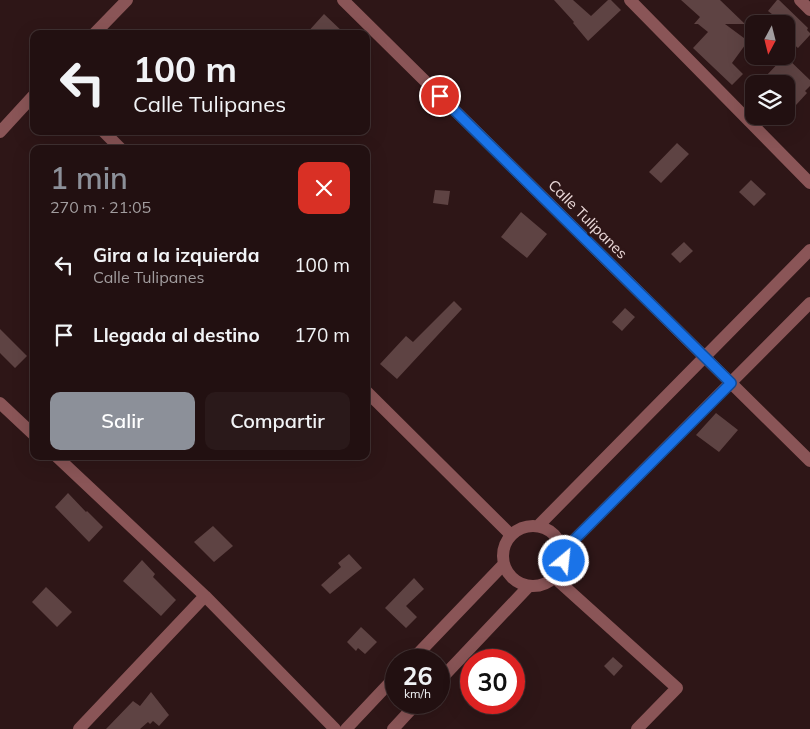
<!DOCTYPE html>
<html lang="es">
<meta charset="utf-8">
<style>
:root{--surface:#221011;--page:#2a191a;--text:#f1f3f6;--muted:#a29d9f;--line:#3f3031;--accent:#8c9099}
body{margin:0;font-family:Mulish,sans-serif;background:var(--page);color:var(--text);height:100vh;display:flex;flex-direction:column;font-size:19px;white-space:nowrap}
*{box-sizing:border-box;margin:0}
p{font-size:16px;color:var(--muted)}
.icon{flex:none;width:28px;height:28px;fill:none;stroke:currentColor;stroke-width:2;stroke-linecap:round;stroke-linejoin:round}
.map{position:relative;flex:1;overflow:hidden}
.sheet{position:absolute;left:30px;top:145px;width:340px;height:315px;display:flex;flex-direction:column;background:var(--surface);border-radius:10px;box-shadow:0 5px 20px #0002,0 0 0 1px var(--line)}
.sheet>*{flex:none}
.guide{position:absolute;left:30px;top:30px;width:340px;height:105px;border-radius:10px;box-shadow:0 5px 20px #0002,0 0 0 1px var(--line);background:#221011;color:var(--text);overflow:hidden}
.needle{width:32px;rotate:187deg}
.buttons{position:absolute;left:745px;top:15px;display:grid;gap:10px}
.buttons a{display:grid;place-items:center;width:50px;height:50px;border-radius:10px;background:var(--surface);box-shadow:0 5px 20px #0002,0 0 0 1px var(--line);font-size:25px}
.speed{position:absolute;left:385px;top:649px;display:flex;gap:10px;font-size:25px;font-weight:700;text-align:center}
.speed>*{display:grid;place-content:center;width:65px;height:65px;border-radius:50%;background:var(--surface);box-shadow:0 5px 20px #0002,0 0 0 1px var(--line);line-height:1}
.speed small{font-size:12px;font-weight:400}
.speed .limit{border:8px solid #d22;background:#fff;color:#111}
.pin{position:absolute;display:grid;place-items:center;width:42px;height:42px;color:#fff;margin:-21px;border:2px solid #fff;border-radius:50%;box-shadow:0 1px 5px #0007}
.me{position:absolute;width:55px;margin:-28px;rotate:28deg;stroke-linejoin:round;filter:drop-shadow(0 0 4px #0008)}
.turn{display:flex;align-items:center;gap:18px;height:105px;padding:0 20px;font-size:22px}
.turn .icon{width:65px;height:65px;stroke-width:2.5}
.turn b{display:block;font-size:35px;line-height:42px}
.round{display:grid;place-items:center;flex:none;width:52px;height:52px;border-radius:10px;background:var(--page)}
.overview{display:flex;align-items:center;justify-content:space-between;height:85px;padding:0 20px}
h1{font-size:30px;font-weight:600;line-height:38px;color:var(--accent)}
.button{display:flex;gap:10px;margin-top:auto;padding:10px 20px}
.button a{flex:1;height:58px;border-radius:10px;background:var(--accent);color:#fff;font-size:20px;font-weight:600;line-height:58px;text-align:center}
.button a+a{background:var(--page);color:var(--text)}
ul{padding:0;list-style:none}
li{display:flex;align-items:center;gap:15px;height:70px;padding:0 20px}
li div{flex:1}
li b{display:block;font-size:19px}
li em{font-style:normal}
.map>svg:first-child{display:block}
.building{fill:#5e4343}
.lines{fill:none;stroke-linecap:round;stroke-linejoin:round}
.minor{stroke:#8a5557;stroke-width:12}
.route-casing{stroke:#114b97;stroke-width:12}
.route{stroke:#1a73e8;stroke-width:9}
.labels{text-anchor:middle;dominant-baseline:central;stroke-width:5;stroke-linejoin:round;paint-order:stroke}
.street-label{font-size:15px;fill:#ead8d8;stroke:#2e1617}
</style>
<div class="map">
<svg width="810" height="729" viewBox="0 0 810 729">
<rect width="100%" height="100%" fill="#2e1617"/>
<path class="building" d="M554,0h19l18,16 17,-16h3l10,10 -33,31 -15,-18 1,-1z
M681,0h39l25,24h-20l23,17 -16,22 11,11 -11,11 -39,-37 15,-16 -10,-8h-4l6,-7z
M777,0h2l29,28 -1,2 3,3v2l-12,13 -12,-10v-14h-1l-17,-13z
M324,14l21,20h-39z
M785,56l25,24v6l-5,5 2,2 -11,12 -10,-10v-11h-14l-7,-7z
M677,143l12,11 -28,29 -12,-11z
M751,180l15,14 -12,12 -15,-14z
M435,190l15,1 -2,14 -15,-2z
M521,212l26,22 -20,24 -26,-21z
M684,242l9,9 -13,12 -9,-9z
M454,301l8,8 -65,70 -17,-15 26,-28 7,6z
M625,308l10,9 -13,14 -10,-9z
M0,329l27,27 -12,12 -15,-15z
M716,413l22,17 -19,22 -23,-17z
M68,493l18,19 1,-1 16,16 -14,15 -34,-35z
M213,526l20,20 -19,16 -20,-20z
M349,554l13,14 -32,26 -9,-9 20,-18 -3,-4z
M142,560l13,14 -2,3 23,23 -15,16 -38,-35z
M414,578l10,11 -18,17 11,11 -11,11 -21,-20z
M46,587l26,25 -15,15 -25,-25z
M361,627l16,15 -12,12 -7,-6 -2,3 -9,-9z
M613,657l10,9 -9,10 -10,-10z
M151,692l18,23 -10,11 -6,-5 -3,3 -2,-2 -8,7h-34l27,-28 7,5z"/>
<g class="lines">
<path class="minor" d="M343,0l467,461
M630,0l180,183
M800,0l10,10
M94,34l33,-34
M103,131l18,18
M0,132l34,-37
M366,391l145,144
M0,403l34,32
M56,456l149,140 130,133
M503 556a30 30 0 1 1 60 0a30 30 0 1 1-60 0Z
M538,526l272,-276
M563,551l247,-248
M555,578l122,110 -40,41
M412,660l92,-96
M439,681l90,-95
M79,729l126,-133
M346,729l50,-53
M393,729l25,-27"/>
</g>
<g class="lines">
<defs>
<path id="route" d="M440,96l291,287 -168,168 1,10"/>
</defs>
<use href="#route" class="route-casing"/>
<use href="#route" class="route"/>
</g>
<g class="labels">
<g class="street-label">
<text transform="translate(588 219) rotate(45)">Calle Tulipanes</text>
</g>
</g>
</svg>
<div class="buttons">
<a><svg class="needle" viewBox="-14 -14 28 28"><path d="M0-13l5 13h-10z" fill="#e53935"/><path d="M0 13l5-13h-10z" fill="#a29d9f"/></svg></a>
<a><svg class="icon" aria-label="layers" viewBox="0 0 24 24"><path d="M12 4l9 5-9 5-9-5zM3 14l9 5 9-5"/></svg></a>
</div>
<div class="speed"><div>26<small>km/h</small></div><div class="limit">30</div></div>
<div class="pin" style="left:440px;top:96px;background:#d93025"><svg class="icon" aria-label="arrive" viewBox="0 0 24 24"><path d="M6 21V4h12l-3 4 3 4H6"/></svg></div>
<svg class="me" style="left:564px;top:561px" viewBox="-20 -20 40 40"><circle r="17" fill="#1a73e8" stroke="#fff" stroke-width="3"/><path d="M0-11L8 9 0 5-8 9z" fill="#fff"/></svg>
<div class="guide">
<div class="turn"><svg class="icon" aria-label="left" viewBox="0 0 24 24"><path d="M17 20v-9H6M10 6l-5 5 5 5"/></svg><div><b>100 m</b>Calle Tulipanes</div></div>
</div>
<section class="sheet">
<div class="overview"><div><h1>1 min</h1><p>270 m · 21:05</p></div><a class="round" style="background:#d93025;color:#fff"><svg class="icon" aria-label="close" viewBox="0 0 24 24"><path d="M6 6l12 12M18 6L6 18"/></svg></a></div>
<ul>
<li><svg class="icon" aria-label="left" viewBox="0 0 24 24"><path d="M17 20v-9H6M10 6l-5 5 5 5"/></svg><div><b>Gira a la izquierda</b><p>Calle Tulipanes</p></div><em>100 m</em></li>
<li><svg class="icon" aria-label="arrive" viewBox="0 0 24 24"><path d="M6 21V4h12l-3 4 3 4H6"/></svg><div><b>Llegada al destino</b></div><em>170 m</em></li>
</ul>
<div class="button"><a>Salir</a><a>Compartir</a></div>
</section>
</div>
